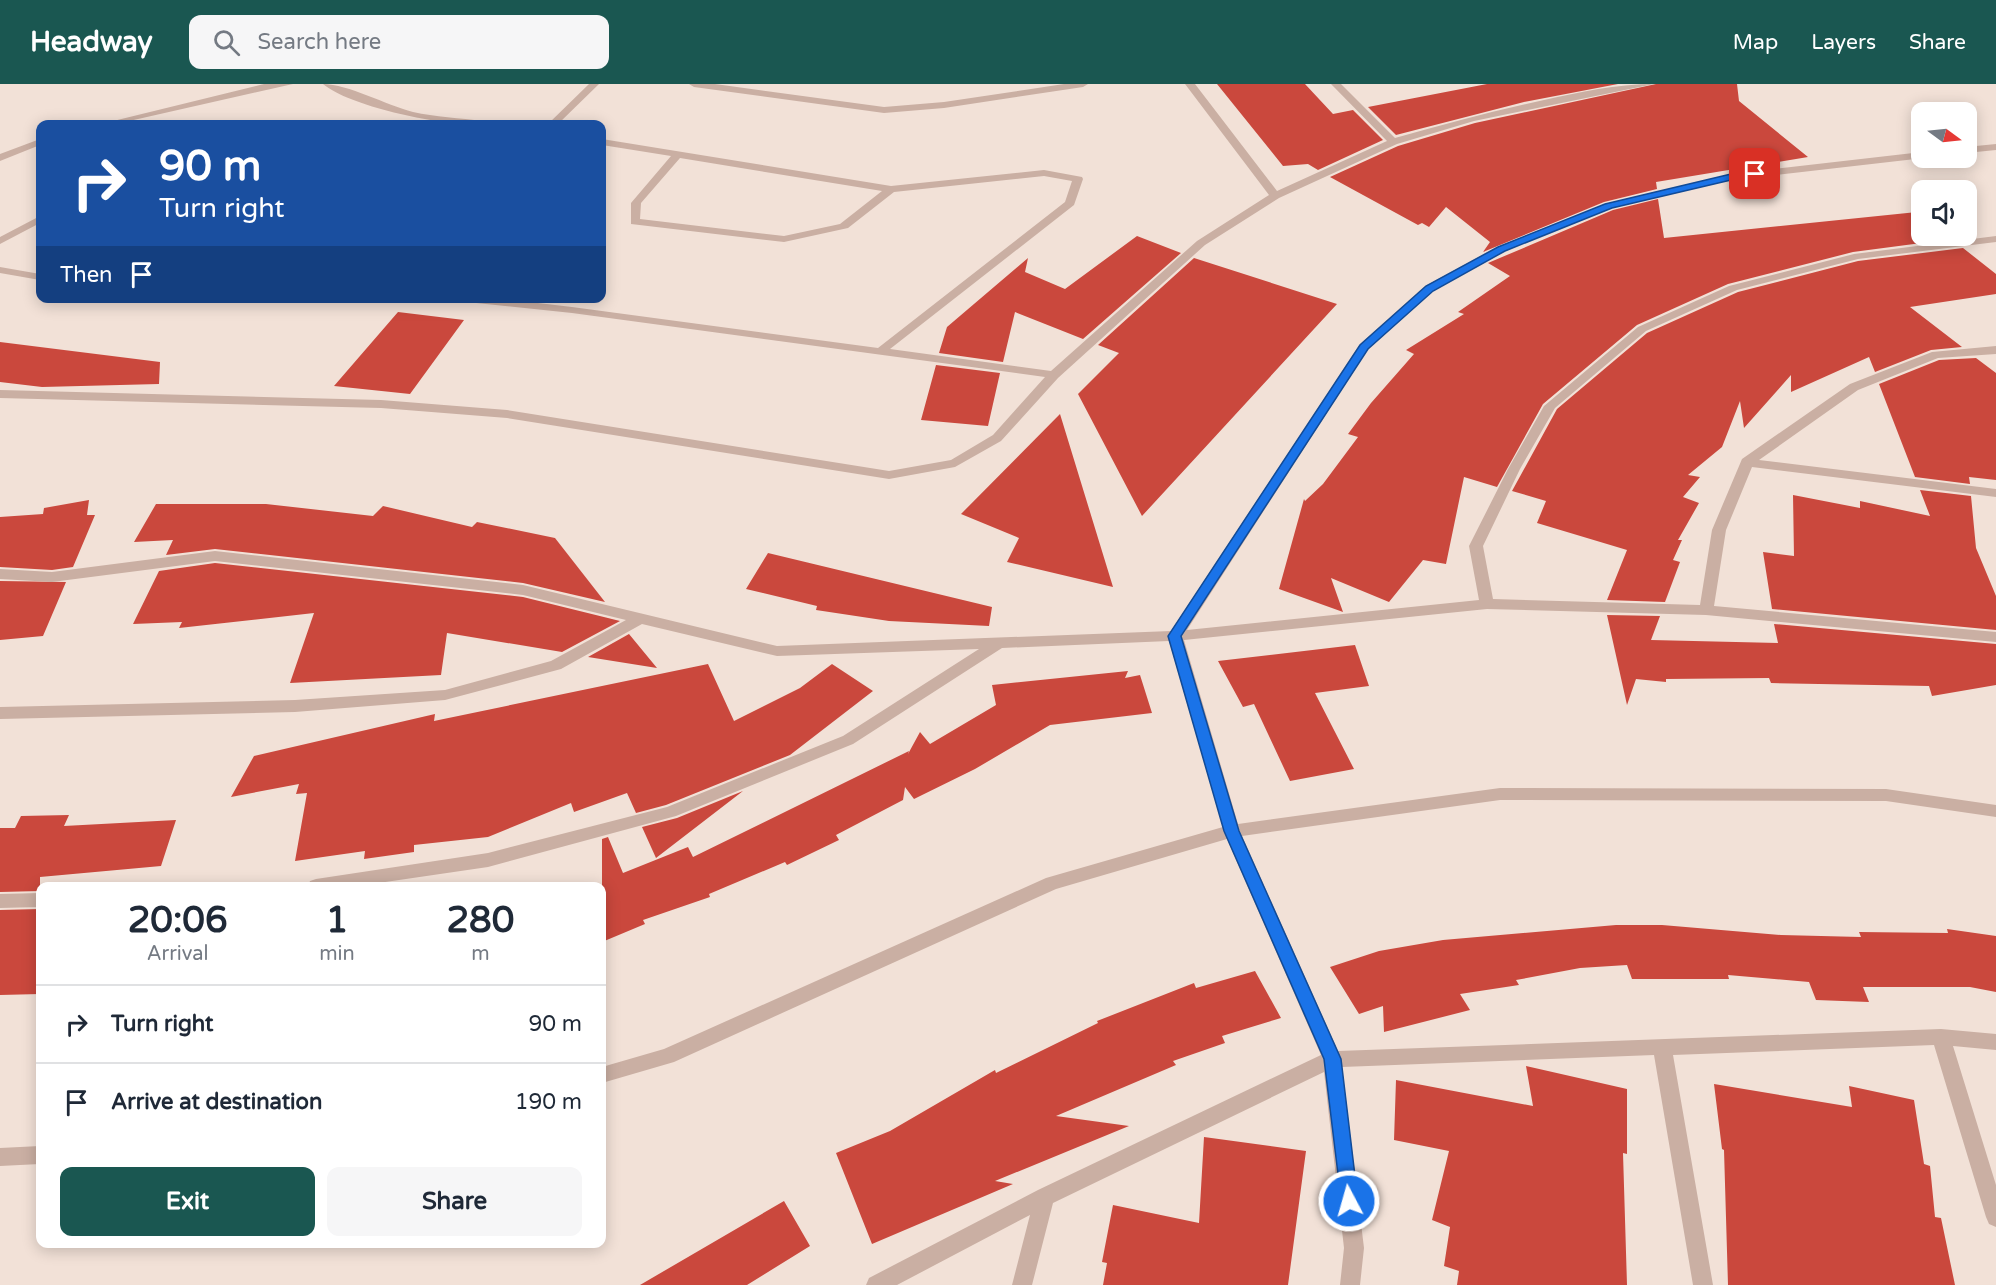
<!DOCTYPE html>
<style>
:root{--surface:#fff;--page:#f6f6f7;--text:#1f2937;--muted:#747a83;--line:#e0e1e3;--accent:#1a5751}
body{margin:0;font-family:"Varela Round",sans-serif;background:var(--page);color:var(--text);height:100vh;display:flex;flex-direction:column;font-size:22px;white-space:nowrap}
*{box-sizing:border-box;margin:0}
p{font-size:20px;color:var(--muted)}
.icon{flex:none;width:33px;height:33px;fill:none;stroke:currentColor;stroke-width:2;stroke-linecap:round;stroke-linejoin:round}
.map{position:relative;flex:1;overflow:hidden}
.side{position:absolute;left:36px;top:798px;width:570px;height:366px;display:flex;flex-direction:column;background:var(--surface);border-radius:12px;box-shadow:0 3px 15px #0003}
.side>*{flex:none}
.top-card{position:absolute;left:36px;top:36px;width:570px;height:183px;border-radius:12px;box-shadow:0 3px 15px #0003;background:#1a4fa0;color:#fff;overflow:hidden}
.needle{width:39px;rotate:105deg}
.controls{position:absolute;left:1911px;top:18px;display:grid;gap:12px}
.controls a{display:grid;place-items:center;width:66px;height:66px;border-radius:12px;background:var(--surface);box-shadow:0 3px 15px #0003;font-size:30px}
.pin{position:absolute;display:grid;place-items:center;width:51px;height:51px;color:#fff;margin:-26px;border-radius:12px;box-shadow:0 3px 9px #0006}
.me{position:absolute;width:66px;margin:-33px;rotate:354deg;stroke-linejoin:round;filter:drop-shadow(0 0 4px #0008)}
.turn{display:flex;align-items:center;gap:21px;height:126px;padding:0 24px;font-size:27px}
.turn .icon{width:78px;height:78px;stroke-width:2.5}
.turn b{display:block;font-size:42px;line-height:51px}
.then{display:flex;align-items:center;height:57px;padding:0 24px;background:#0003;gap:12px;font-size:22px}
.eta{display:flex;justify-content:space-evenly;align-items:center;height:102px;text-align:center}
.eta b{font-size:36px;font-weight:700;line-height:42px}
.primary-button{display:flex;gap:12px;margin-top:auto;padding:12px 24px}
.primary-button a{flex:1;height:69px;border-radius:12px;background:var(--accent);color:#fff;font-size:24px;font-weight:700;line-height:69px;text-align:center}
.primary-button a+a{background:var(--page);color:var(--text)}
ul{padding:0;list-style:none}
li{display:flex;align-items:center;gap:18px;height:78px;padding:0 24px;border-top:2px solid var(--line)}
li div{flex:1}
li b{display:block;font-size:22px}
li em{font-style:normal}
header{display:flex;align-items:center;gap:36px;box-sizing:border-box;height:84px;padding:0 30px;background:var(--accent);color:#fff}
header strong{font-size:28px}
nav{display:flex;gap:33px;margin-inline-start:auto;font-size:21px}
.search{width:420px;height:54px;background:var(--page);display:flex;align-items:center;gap:15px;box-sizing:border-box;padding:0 21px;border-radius:12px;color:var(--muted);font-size:22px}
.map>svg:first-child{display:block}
.building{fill:#ca483d}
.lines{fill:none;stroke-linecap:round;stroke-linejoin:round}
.minor{fill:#caafa3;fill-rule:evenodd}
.route{fill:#1a73e8;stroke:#114b97;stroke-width:1.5}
</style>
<header>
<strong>Headway</strong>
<div class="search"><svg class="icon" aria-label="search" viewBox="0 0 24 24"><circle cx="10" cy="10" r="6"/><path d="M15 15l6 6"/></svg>Search here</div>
<nav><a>Map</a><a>Layers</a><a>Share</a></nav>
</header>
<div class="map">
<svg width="1996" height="1201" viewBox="0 0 1996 1201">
<rect width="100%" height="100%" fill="#f2e1d7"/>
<path class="building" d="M1217,0h88l28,30 20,-4 30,30 -65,30 -10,-6 -25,2z
M1487,0h131l-94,18 -128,33 -28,-28z
M1656,0h81l2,17 69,56 -152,25 1,7 -53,13 -121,50 7,-10 -44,-35 -17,20 -7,-4 -4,2 -88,-48 68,-31 77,-23z
M1658,115l6,39 253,-26 5,4v20h25l5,3 -99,13 -125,32 -91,41 -94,79 -46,83 -33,-10 -18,87 -23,-4 -34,42 -58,-24 12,34 -64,-23 25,-90 1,2 18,-17 35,-47 -10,-3 23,-31 43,-49 -8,-4 58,-36 -6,-2 52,-36 -22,-13 125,-53z
M1137,152l44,17 -98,86 -68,-27 -12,50 -64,-9 8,-26 81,-69 -3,14 40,17z
M1963,164l33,26v20l-86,13 52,40 -31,3 -56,22 -6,-15 -78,35v-17l-47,53 -4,-27 -18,46 -34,28 12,2 -17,20 16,6 -21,37h4l-9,20 7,2 -15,40 -58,-2 20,-50 -90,-27 9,-22 -34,-10 45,-82 90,-76 91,-41 120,-31z
M1194,174l143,46 -195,212 -64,-122 41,-41 -21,-8z
M398,228l66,8 -54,74 -76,-8z
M0,258l160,20 -1,22 -117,3 -42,-5z
M1976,274l20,15v107l-27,-3 1,7 -55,-7 -36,-93 60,-24z
M936,281l64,8 -12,53 -67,-6z
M1060,330l53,173 -106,-25 12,-24 -58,-24z
M1920,406l51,6 5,52 20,48v34l-224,-21 -9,-57 31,4 -1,-61 67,13v-7l70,15z
M89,416l-2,15h8l-22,52 -21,3 -52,-3v-50l43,-3 1,-6z
M156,420h110l107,12 10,-10 89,21 5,-5 78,16 50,64 -82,-19 -308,-34 -49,6 7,-15 -39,2z
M768,469l224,54 -3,19 -100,-5 -73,-11 1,-4 -71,-17z
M215,479l308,34 97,24 -58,31 -115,-19 -6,42 -151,8 24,-70 -135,15 3,-6 -49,2 26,-53z
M0,497l66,1 -23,54 -43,4z
M1607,531l53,1 -9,24 127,3 -4,-19 222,20v41l-64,11 -3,-10 -158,-3 -2,-5 -103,1v3l-30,-3 -9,26z
M629,550l28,34 -69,-11z
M1355,561l14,41 -54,7 39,76 -64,12 -36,-77 -11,3 -25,-46z
M708,580l26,57 66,-33 32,-24 41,27 -83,64 -124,50 -30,8 -9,-20 -53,19 -3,-9 -83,34 -74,8v7l-50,7 1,-8 -70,10 12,-68 -11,1 3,-10 -68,13 23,-41 181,-42 -1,7z
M1128,587l-3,7 15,-3 12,38 -102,12 -75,44 -61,30 -9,-12 -2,13 -67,35 3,5 -52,25 -2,-3 -76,32 1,3 -67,23 2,4 -43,18v-103l6,-2 15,36 65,-26 5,10 216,-106 -1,3 12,-22 10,12 66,-39 -4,-20z
M743,707l-87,67 -14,-31 35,-9z
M69,731l-5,11 112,-6 -15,46 -121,11v14l-40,1v-64h15l6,-12z
M40,825v85l-40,1v-85z
M1616,841h46l119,10 80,2 -2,-5 89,1 -1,-4 49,7v56l-26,-5h-107l6,15 -53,-2 -7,-18 -81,-7 1,4h-97l-5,-14 -47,3 -64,12 3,5 -59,9 10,16 -86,22 -1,-26 -24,8 -29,-47 49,-16 64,-11z
M1255,887l26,47 -59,18 3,7 -52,18 3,4 -120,51 73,10 -134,55 18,3 -141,60 -36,-91 54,-22 105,-61 1,3 102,-50 -1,-2 97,-38 2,5z
M1526,982l101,23v65l-4,-1 4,132h-170l2,-14 -15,-5 6,-39 -18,-7 17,-69 -55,-11 2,-60 137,26z
M1714,1000l138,23 -3,-21 65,14 10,64 6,2 5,51 6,1 14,67h-227l-4,-135 -2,-1z
M1204,1053l102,14 -18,134h-185l4,-22 -5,-1 11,-57 86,18z
M784,1117l26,45 -63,39h-107z"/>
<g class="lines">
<path class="minor" d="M264,0h29l-177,40h-15z
M323,0c25,0 63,21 90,28 22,5 47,6 70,9l5,3c-37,4 -136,-16 -165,-40z
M589,0h10l-41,40h-10z
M689,0h26l169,23 60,-5 120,-18h24l-5,3 -139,21 -60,5 -190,-26z
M1185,0h10l82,107 110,-50 -56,-57h10l54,54c49,-14 98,-27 149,-38 36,-8 72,-16 110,-16l-180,37 -77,23 -118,54 -74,47 -147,133 -57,63 -46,26 -66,12 -382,-61 -126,-10 -381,-10v-8l381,10 126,10 382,61 62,-11 42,-25 52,-58 -473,-64 -115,-12 -5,-3h43l77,9 306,41 187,-146 7,-21 -28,-5 -150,16 -46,36 -64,14 -153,-18v-21l40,-47 -69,-11v-6l289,47 153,-16 38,7 1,2 -9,26 -184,144 161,22 146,-130 72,-46zM680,74l202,33 -42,33 -56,12 -144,-17 1,-16z
M40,55v6l-40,16v-7z
M1996,60v6l-30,3v-6z
M1922,68v6h2l-193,22 -119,28 -107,43 -72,39 -65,59 -181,281 292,-30 -10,-54 39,-77 36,-63 94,-79 91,-41 125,-32 142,-18v6l-138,17 -121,31 -91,41 -91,77 -35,61 -37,77 10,53 207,6 12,-75 30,-71 108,-75 82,-32 64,-6v8l-58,4 -80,32 -99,70 237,29v8l-244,-30 -26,63 -12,76 282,26v10l-290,-27 -219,-6 -303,31 54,184 262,-36 386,1 110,16v12l-110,-16 -386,-1 -258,36 96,215 603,-22 55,5v16l-43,-4 43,139v42l-7,-3 -3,-7 -52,-172 -261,10 40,230h-20l-39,-230 -312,12 22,181 -4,37h-20l4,-37 -20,-176 -271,131 -21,82h-20l18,-70 -133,70h-31l3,-7 169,-88 283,-135 -94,-216 -171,50 -382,173 -72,21v-16l62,-18 382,-171 177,-51 -54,-186 -167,7 -149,96 -177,72 -188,51 -130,19h-50l2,-5 6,-2 172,-26 179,-46 176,-71 136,-87 -202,7 -135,-32 -81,45 -116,31 -150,12 -295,7v-12l295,-7 150,-10 106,-29 75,-41 -103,-25 -308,-34 -163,21 -52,-3v-10l52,3 163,-21 308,34 254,61 394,-15 189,-287 65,-58 72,-39 108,-43 126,-30z
M40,132v7l-40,21v-7z
M0,183l40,7v6l-40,-7z
M40,809v14l-40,1v-14z
M40,1062v18l-40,2v-18z"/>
</g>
<path class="route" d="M1755,88h3v4l-27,4 -119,28 -107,43 -72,40 -65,58 -187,287 58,195 102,228 17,142 -3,6 -6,3 -7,-3 -18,-148 -100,-228 -56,-195 192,-291 66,-59 72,-39 107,-43 126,-30z"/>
</svg>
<div class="controls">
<a><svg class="needle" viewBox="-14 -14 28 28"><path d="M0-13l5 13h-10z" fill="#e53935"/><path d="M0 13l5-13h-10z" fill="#747a83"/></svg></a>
<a><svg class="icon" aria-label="sound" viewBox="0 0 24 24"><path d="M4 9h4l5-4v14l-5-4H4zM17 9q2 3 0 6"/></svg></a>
</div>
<div class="pin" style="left:1755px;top:90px;background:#d93025"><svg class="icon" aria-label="arrive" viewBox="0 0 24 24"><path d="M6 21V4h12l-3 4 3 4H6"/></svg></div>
<svg class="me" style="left:1349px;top:1117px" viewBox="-20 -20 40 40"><circle r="17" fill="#1a73e8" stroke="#fff" stroke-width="3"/><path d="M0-11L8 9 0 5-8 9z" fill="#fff"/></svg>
<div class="top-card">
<div class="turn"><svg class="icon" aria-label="right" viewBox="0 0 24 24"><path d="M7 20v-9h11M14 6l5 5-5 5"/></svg><div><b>90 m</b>Turn right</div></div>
<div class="then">Then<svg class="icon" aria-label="arrive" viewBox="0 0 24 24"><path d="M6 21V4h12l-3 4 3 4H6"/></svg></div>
</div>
<section class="side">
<div class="eta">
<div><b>20:06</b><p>Arrival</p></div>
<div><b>1</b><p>min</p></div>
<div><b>280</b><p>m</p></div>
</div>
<ul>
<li><svg class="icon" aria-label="right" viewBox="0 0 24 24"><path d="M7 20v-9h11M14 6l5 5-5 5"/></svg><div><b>Turn right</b></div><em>90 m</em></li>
<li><svg class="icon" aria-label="arrive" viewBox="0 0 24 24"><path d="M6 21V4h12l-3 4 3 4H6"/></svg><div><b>Arrive at destination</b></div><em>190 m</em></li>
</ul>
<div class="primary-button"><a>Exit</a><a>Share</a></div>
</section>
</div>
